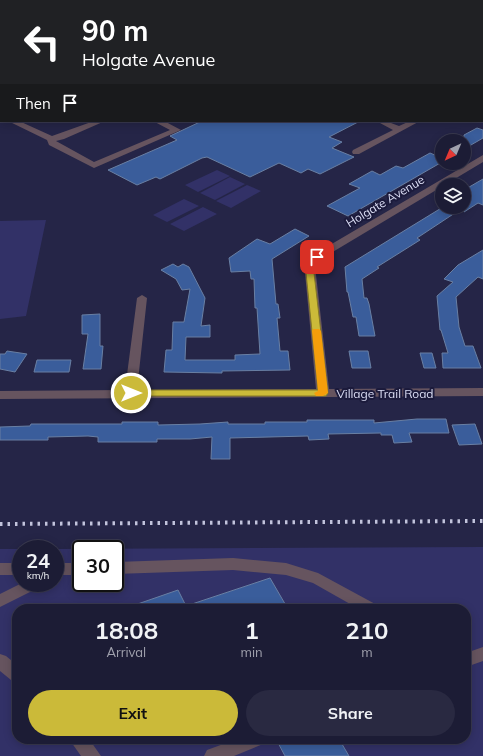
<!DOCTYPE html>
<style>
:root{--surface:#1c1c35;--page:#292941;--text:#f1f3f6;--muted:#a0a1ad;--line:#3a3a50;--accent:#cbba39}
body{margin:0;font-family:Mulish,sans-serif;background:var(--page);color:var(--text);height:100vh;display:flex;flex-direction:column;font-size:15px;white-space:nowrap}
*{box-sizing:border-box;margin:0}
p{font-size:13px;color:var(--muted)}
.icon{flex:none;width:22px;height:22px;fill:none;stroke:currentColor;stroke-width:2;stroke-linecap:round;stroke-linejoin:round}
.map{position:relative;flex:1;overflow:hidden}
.side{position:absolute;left:12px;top:604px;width:459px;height:140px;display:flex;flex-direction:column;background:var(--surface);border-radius:16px;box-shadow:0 2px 10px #0003,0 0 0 1px var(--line)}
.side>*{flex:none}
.guide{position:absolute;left:0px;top:0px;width:483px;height:122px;box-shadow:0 2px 10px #0003,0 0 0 1px var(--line);background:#202124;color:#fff;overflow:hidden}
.needle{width:26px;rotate:224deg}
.fabs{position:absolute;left:435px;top:134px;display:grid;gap:8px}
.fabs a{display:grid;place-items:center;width:36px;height:36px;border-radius:50%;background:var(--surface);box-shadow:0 2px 10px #0003,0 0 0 1px var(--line);font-size:20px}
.speed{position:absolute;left:12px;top:540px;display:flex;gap:8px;font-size:20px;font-weight:700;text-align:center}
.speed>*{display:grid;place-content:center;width:52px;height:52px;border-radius:50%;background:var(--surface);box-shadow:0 2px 10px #0003,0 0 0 1px var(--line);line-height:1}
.speed small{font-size:10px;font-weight:400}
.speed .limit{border:2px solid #111;border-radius:6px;background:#fff;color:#111}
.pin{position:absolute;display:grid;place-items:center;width:34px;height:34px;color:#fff;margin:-17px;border-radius:8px;box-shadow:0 2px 6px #0006}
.me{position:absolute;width:44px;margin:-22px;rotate:90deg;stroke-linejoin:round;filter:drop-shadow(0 0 3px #0008)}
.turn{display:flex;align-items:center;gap:14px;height:84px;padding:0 16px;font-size:18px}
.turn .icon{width:52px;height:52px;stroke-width:2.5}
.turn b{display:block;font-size:28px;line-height:34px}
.then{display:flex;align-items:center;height:38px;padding:0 16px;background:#0003;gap:8px;font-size:15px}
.eta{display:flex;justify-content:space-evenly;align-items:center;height:68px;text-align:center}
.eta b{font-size:24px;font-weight:700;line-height:28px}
.action{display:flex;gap:8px;margin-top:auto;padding:8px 16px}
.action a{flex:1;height:46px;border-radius:24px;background:var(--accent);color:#111;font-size:16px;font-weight:700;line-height:46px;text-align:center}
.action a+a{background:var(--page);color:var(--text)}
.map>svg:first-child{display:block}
.green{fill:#323167;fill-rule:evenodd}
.building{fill:#3a5d9b;stroke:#697fa3}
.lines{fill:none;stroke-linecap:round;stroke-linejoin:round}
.minor{fill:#66545f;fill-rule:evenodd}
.rail{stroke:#c2c4dc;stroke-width:4;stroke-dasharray:2.5 5;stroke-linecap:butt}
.route{fill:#cbba39;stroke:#847925}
.slow{fill:#f59e0b}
.labels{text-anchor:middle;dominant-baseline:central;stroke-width:4;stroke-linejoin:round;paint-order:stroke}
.street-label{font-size:12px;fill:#dcdef5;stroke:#1c1b3c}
</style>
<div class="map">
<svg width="483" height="756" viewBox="0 0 483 756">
<rect width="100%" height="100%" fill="#252547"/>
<path class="green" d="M217,170l13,6 -32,16 -13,-7z
M230,177l15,7 -30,16 -15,-7z
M247,185l14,6 -30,17 -15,-7z
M184,199l15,7 -32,16 -14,-7z
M203,207l14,7 -33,17 -14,-7z
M46,220l-20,96 -26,3v-98z
M483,547v209h-483v-207h21v34h34v-34zM81,549h34v34h-34zM17,609h449v130h-449z"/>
<path class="building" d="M202,121h158l-31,16 13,5 -10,6 22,9 -34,17 -12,-5 -7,4 -22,-10 -29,14 -43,-20 -5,1 -42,21 -4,-2 -19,8 -29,-15 69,-30 -7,-4z
M477,128l6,2v8l-19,11v-14z
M430,153l12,5v4l-94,54 -21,-10 33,-18 -11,-4 23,-13 8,4 16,-9 7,2z
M483,179v26l-5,-2 -14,9v-5l-47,31 3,2 -43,27 2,1 -17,11 2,19h3l2,6 6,32h-16l-3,-19h-3l-5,-25h-1l-2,-25 98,-60h21v-17z
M295,229l14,7 -37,23 4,45h2l2,14h-3l3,33h8l2,19 -68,1v2l-58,-1 2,-22h6l1,-28h11l6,-33 -8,1 -6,-11 -15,-9 12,-6 5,3 5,-3 6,3 16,31 -4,28 9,-1v12h-24l-1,23h50v-5l25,-1 -3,-46h-2l-1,-29h-3l-1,-8 -19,1 -2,-14 28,-19 13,5z
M483,250v29l-5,-2 -22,20 3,30 6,19h8l8,22h-38l-1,-15h6l-7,-23h-1l-3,-34 16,-14 -9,-3 14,-14z
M100,314v32h3l-2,23h-18l5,-35h-6v-19z
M7,351l20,3 -12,18 -15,-3v-15h5z
M349,351h19l3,17h-19z
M420,353h12l4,15h-12z
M37,360h34l-2,12h-35z
M417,419h29l3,14h-40l3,9 -18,1 -2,-8h-11v-2l-53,1 1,5 -20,1 -1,-4 -78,2v21h-19l1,-22 -22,2h-33v3h-59v-5l-10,-1 -40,1v3h-48v-13l30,-1 1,-2h91v-2h36v3l42,-1 28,-2v2h37v-2h42v-2h67v3z
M475,424l7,20 -23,1 -7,-20z
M270,578l18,31h-159v-2l49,-17 8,16z
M276,739h63l10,17h-64z"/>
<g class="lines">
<path class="minor" d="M18,0h9l-9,1z
M249,0h8l-8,1z
M0,5h1v4h-1z
M482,84h1v4h-1z
M0,89h1v4h-1z
M0,113h1v5h-1z
M8,121h11l33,15 42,-15h11l-41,18 -8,2 38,21 76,-32 -17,-9h11l17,9 -87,38 -45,-23 -2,-5z
M382,121h10l-1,2 8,3 11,-5h10l-61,33h-6l-1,-2 1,-2 40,-20 -13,-7z
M483,155v7l-162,97 -6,7 14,123 154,-1v8l-483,3v-8l125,-1 12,-92 5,-3 5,3 -10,92 179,-1 -11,-116v-7l8,-11z
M233,558l53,5 32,10 59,32 3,4h-21l-46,-26 -27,-8 -53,-5 -118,4v-12z
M0,563h21v12h-21z
M55,563h26v12h-26z
M22,583h20l-2,4 -40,20v-13z
M483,647v14l-17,6v-14z
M0,654l6,2 11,9v17l-6,-2 -11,-9z
M69,739h20l12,17h-20z
M237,739h29l-3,5 -29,12h-30l3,-6z"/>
<path class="rail" d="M0,524l483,-3"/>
</g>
<path class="route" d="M317,254l4,3 -7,9v7l14,120 -2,3h-199l-1,-3 1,-2 4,-1h187l-12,-117v-7l8,-11z"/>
<path class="slow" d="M313,329h6l2,2 7,62 -5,3h-7l-2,-3 4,-2 -6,-60z"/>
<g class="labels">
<g class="street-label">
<text transform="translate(385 201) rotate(-31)">Holgate Avenue</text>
<text x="385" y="393">Village Trail Road</text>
</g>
</g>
</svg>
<div class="fabs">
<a><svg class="needle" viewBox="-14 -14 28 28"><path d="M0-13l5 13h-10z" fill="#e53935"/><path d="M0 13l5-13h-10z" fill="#a0a1ad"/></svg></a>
<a><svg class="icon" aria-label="layers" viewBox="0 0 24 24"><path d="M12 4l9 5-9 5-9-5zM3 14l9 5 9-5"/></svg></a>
</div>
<div class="speed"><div>24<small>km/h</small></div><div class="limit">30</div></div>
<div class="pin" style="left:317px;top:257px;background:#d93025"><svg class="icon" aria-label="arrive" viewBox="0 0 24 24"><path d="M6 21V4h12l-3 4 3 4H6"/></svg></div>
<svg class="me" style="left:131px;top:393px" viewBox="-20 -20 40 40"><circle r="17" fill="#cbba39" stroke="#fff" stroke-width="3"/><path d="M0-11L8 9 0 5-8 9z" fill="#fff"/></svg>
<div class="guide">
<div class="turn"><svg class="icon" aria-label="left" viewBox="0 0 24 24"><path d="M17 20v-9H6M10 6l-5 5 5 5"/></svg><div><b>90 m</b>Holgate Avenue</div></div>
<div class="then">Then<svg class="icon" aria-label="arrive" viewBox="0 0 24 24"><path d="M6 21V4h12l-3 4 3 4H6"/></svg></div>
</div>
<section class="side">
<div class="eta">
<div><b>18:08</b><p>Arrival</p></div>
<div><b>1</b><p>min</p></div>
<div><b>210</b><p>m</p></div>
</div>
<div class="action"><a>Exit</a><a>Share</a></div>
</section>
</div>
